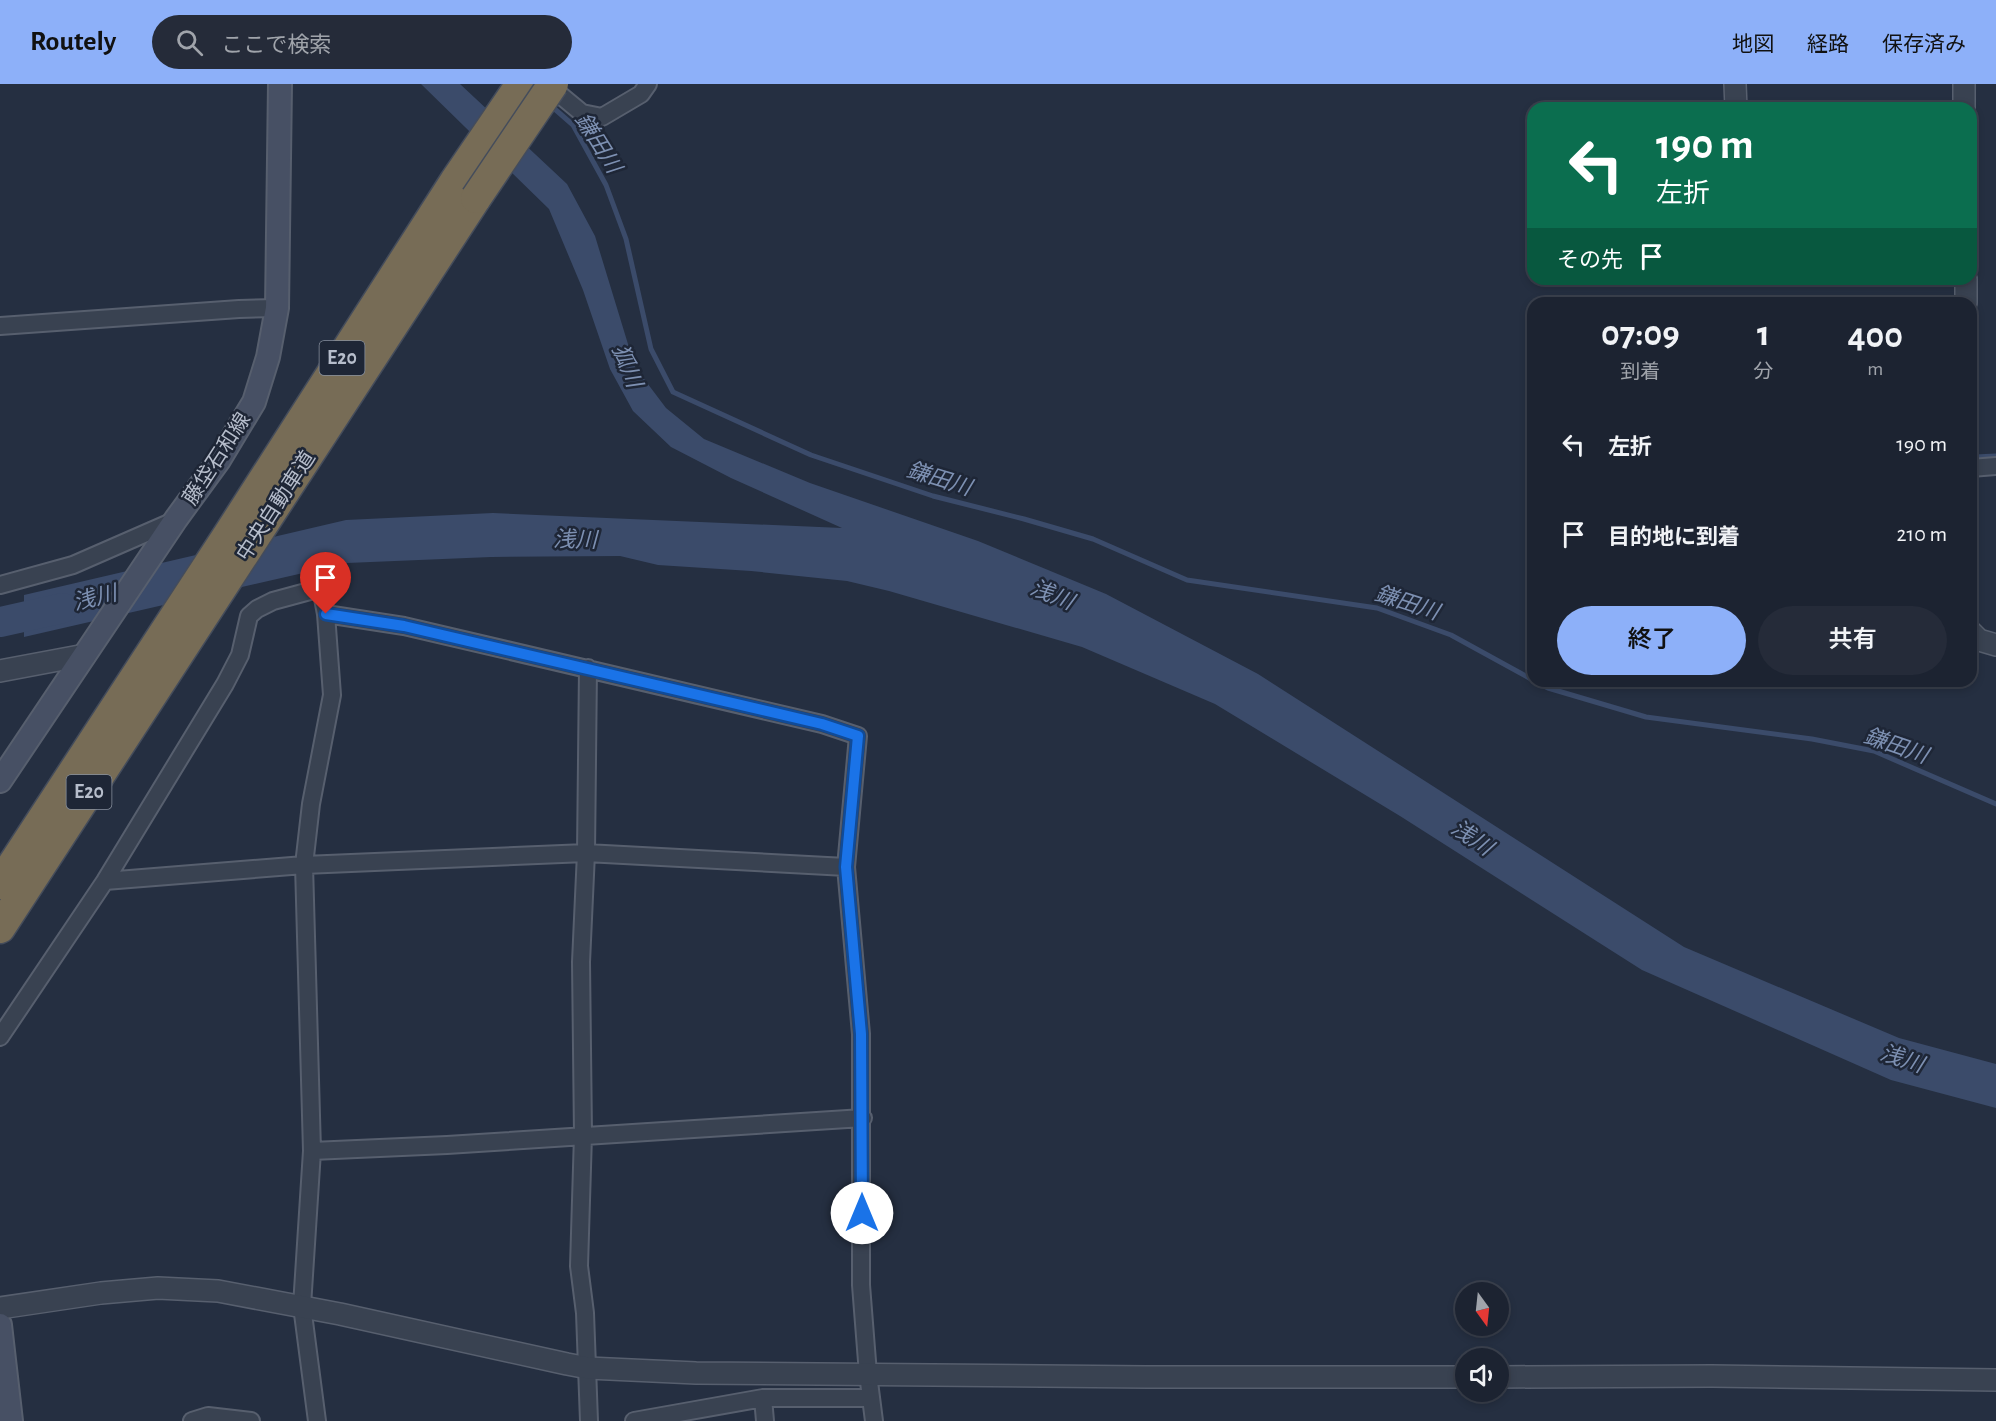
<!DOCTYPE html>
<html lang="ja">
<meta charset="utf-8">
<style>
:root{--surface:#1c2331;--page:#252b39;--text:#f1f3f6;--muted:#a0a4ab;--line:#3a404d;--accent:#8db0f9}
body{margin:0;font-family:"Alegreya Sans","Noto Sans JP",sans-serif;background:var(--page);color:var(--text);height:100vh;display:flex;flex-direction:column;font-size:22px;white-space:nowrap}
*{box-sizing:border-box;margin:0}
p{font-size:20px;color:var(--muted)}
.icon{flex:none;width:33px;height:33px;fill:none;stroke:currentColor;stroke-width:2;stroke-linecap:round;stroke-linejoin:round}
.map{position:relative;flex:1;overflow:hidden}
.drawer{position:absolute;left:1527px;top:213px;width:450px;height:390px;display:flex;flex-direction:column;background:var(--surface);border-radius:18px;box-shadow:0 3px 9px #0003,0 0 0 2px var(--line)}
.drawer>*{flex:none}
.banner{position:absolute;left:1527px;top:18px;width:450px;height:183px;border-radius:18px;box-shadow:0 3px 9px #0003,0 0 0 2px var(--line);background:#0b6e4f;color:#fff;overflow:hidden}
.needle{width:39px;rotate:165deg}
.controls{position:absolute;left:1455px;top:1198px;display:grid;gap:12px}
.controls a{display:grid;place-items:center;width:54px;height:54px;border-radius:50%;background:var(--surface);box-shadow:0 3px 9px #0003,0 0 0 2px var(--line);font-size:30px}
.pin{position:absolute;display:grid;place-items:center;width:51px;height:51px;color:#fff;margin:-62px -26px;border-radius:50% 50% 50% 0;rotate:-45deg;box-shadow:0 0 6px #0007}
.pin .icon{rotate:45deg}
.me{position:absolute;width:66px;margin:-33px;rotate:0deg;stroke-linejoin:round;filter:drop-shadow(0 0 4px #0008)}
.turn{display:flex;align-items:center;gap:21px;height:126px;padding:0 30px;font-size:27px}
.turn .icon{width:78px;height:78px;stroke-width:2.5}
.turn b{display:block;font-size:42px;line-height:51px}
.then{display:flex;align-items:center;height:57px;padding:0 30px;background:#0003;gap:12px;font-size:22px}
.eta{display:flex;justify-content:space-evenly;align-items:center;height:102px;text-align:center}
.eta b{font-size:36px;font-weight:600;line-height:42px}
.action{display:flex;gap:12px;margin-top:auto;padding:12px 30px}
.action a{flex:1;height:69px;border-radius:36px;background:var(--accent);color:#111;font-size:24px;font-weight:600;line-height:69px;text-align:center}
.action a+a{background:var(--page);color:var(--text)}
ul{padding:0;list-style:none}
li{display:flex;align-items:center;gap:18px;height:90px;padding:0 30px}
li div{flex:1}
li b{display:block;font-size:22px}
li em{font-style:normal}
header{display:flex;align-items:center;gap:36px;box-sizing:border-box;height:84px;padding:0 30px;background:var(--accent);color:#111}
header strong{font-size:28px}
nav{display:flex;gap:33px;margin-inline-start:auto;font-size:21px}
.search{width:420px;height:54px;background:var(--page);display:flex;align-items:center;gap:15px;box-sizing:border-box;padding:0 21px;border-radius:33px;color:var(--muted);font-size:22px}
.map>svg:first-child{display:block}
.water{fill:#3b4b6a}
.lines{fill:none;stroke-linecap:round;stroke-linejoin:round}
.stream{stroke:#3b4b6a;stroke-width:5}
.river{stroke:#3b4b6a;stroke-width:30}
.minor-casing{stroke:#575f6e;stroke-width:20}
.tertiary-casing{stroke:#575f6e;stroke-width:24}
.secondary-casing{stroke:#575f6e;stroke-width:26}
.motorway-casing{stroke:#444c5b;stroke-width:33}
.minor{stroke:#394251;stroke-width:16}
.tertiary{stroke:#394251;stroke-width:21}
.secondary{stroke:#475064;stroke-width:22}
.motorway{stroke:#776c56;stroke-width:30}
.motorway-bridge-casing{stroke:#444c5b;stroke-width:33;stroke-linecap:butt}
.motorway-bridge{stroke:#776c56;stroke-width:30}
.route-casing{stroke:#114b97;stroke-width:15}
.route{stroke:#1a73e8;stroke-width:10}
.labels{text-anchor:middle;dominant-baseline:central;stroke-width:5;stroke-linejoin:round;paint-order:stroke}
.shield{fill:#1e2636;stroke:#88909e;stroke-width:1.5}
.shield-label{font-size:20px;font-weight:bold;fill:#b6bdcb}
.street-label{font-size:21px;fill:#b6bdcb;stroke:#1e2636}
.water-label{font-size:22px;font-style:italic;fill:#7d90b2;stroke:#1e2636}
</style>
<header>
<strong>Routely</strong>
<div class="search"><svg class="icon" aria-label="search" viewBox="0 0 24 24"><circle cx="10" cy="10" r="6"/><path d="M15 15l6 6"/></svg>ここで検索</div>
<nav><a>地図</a><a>経路</a><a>保存済み</a></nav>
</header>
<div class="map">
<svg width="1996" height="1337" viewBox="0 0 1996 1337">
<rect width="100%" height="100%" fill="#252f41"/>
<path class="water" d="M421,0h39l107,100 28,52 40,131 31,41 38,31 106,44 168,58 128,53 152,80 426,273 215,91 97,26v44l-105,-28 -249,-110 -242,-154 -185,-112 -133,-57 -193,-56 -42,-10 -96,-10 -93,-6 -38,-9 -129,1 -144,6 -323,74v-42l322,-75 147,-7 349,15 -111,-50 -60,-31 -38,-36 -23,-42 -27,-79 -34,-81z"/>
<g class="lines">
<path class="stream" d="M549,20l24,21 33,60 20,54 25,110 22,43 138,63 122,41 91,23 69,20 94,41 190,28 74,27 82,45
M1975,373l21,-1
M1534,597l14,7 98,29 166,22 62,12 122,53"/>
<path class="river" d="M0,538l63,-14"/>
<defs>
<path id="minor" d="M547,0l35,29 20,4 39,-23 7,-10
M0,242l239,-17 38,-1
M1971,384l25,-2
M0,501l73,-20 103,-45
M326,530l78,12 418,98 36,12 -12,131 15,167v251l7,89 6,47
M588,584l-2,185 -5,109 2,173 -4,131 6,47 4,108
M105,797l199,-16 282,-12 260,14
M0,953l105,-156 120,-197 15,-29 9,-39 8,-7 16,-8 48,-13 5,26 6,81 -21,109 -7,61 8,286 -10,155 15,115
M312,1067l135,-6 416,-27
M763,1314l2,23
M192,1337l16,-5 43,5
M634,1337l129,-23h108"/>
<path id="tertiary" d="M1735,0l1,24
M1964,0v24
M1966,195v24
M1971,548l8,8 17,5
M0,587l85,-16
M0,1224l101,-15 57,-5 60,3 122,23 227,50 21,4 108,5 450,4h320
M1498,1293l214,-1 284,4"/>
<path id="secondary" d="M0,697l176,-262 43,-59 35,-58 14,-45 9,-49 3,-224
M0,1241l11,96"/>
<path id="motorway" d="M0,800l228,-349 227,-354 66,-97
M0,844l476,-730"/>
</defs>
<use href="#minor" class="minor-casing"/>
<use href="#tertiary" class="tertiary-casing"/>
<use href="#secondary" class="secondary-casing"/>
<use href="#motorway" class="motorway-casing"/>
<use href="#minor" class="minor"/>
<use href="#tertiary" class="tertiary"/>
<use href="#secondary" class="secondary"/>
<use href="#motorway" class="motorway"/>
<defs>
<path id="motorway-bridge" d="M476,114l77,-114"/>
</defs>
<use href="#motorway-bridge" class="motorway-bridge-casing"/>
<use href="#motorway-bridge" class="motorway-bridge"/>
</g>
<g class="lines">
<defs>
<path id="route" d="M326,530l78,12 418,98 36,12 -12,131 15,167 1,179"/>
</defs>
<use href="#route" class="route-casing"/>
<use href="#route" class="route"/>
</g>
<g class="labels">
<g class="shield">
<rect x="319.5" y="257" width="45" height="34" rx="4.5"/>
<rect x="66.5" y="691" width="45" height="34" rx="4.5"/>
</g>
<g class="shield-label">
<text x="342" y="274">E20</text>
<text x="89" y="708">E20</text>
</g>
<g class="street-label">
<text transform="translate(217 375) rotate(-57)">藤垈石和線</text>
<text transform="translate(276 422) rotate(-57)">中央自動車道</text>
</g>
<g class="water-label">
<text transform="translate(598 59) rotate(58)">鎌田川</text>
<text transform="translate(627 282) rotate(68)">狐川</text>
<text transform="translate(939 395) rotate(17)">鎌田川</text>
<text transform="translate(575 456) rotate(1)">浅川</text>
<text transform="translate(1052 511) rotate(22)">浅川</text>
<text transform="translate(95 514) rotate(-14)">浅川</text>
<text transform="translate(1407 519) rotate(18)">鎌田川</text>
<text transform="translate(1896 662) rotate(19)">鎌田川</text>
<text transform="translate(1472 754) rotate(34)">浅川</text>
<text transform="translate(1902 975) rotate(18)">浅川</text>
</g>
</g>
</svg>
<div class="controls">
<a><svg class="needle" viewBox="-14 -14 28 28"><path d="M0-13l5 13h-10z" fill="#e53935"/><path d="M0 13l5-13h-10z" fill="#a0a4ab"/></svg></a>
<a><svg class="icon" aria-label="sound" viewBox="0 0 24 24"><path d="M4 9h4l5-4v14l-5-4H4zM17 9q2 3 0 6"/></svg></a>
</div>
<div class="pin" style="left:326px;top:530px;background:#d93025"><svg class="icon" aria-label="arrive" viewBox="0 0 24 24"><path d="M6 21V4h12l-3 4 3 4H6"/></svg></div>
<svg class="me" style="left:862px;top:1129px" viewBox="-20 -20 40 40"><circle r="19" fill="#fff"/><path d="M0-13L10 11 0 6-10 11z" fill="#1a73e8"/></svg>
<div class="banner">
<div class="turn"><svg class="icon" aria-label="left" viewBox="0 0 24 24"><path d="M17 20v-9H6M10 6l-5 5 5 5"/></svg><div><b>190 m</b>左折</div></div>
<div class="then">その先<svg class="icon" aria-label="arrive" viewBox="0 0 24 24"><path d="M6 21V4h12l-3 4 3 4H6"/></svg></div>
</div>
<section class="drawer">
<div class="eta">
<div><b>07:09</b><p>到着</p></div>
<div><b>1</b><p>分</p></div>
<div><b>400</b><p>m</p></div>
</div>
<ul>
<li><svg class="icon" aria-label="left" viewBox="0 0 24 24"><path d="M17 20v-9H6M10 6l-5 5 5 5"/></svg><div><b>左折</b></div><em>190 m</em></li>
<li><svg class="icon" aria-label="arrive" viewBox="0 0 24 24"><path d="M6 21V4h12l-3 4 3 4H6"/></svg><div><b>目的地に到着</b></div><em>210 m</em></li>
</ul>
<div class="action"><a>終了</a><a>共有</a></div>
</section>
</div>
